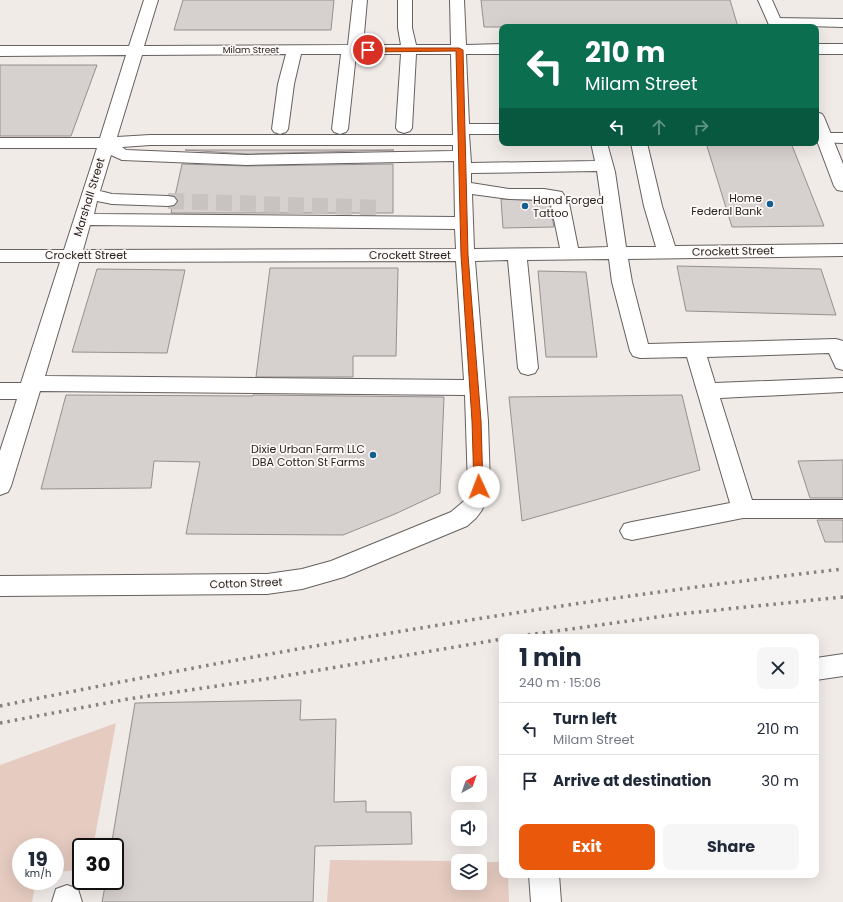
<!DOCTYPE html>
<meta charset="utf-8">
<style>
:root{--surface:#fff;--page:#f6f6f7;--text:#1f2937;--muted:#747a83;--line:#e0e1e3;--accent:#ea580c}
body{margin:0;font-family:Poppins,sans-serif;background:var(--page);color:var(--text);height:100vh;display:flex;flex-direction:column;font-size:15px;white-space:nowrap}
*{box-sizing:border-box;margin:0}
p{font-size:13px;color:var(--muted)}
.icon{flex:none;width:22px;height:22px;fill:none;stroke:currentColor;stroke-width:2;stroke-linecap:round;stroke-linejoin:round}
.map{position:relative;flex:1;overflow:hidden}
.sheet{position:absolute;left:499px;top:634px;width:320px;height:244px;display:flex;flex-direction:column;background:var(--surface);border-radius:8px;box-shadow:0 4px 16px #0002}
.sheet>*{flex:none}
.top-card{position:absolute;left:499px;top:24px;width:320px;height:122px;border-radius:8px;box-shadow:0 4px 16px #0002;background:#0b6e4f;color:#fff;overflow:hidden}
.needle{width:26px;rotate:40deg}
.fabs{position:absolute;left:451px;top:766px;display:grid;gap:8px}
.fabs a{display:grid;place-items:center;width:36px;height:36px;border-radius:8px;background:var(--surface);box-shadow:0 4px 16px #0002;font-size:20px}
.speed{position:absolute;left:12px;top:838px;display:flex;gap:8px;font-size:20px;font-weight:700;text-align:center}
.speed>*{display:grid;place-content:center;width:52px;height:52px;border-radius:50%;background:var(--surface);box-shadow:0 4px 16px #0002;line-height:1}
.speed small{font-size:10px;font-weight:400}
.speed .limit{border:2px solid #111;border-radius:6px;background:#fff;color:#111}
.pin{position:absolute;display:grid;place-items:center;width:34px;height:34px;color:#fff;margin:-17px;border:2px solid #fff;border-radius:50%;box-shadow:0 1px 4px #0007}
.me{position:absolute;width:44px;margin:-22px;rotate:358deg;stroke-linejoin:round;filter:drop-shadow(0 0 3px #0008)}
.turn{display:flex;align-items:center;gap:14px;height:84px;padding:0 20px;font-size:18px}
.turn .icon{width:52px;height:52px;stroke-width:2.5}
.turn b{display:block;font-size:28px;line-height:34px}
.lanes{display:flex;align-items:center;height:38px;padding:0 20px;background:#0003;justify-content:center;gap:20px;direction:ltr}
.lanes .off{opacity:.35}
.round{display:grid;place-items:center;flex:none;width:42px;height:42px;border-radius:8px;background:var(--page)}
.summary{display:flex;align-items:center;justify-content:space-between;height:68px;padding:0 20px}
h1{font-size:24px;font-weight:700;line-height:30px}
.action{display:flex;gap:8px;margin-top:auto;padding:8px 20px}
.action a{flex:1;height:46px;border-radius:8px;background:var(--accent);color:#fff;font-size:16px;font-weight:700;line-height:46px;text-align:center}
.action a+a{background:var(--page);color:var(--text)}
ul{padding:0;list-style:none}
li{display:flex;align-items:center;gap:12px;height:52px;padding:0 20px;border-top:1px solid var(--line)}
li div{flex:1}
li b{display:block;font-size:15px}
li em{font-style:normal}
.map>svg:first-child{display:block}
.green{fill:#e5cbc0}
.building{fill:#d6d0ce;stroke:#95908e}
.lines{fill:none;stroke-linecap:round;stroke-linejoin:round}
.minor-tunnel{stroke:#c8c3c1;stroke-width:16;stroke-dasharray:16 8;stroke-linecap:butt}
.minor-casing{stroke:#66605e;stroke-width:2}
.major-casing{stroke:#66605e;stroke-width:2}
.minor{fill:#fff;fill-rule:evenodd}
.major{fill:#fff;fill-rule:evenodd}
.rail{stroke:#85817f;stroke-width:3.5;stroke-dasharray:2.5 5;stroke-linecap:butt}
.route{fill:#ea580c;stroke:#983908}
.poi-dot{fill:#135f92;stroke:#fef8f6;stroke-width:1.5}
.labels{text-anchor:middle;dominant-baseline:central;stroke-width:3.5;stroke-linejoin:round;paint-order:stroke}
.far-street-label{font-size:9px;fill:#262423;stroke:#fef8f6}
.street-label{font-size:11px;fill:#262423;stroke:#fef8f6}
.poi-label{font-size:11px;fill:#262423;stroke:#fef8f6;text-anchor:end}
</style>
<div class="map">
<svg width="843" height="902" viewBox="0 0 843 902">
<rect width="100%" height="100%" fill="#f1ebe8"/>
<path class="green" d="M116,723l-23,124h-12v23l-26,2v-25h-34v34h15l-4,21h-32v-137z
M330,860l128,1v22h22v-21h22v13h6l1,27h-182z"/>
<path class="building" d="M183,0h151l-3,30h-157z
M481,0h249l8,27h-254z
M0,65h97l-26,71h-71z
M706,143h85l33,83 -92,1z
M185,150h209l-147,4z
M182,164l65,2 146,-2v49h-222l1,-6 3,-1 3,-5 -3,-5z
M501,199l48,2 5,26 -51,1z
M677,266l144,3 15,46 -150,-4z
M270,268h128l-2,88h-43v21h-97z
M97,269l88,1 -18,83 -95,-1z
M538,271l48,1 11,85h-51z
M66,395l187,1v-1l191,2 -4,96 -45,21 -52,21 -157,-1 14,-72 -46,-1 -3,27 -110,1z
M682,395l18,75 -178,51 -13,-124z
M843,460v38h-33l-12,-37z
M817,520h26v22h-18z
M301,700l-1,20 36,-1 -2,83 32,-1v11h45l1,32 -97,2 -2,56h-211l4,-21h9v-34h-4l24,-144z"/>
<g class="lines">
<path class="minor-tunnel" d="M168,201l214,7"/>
<defs>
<path id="minor" d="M144,0h14l-14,46 204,-1 5,-45h14l-4,45h38l-3,-17v-28h14v28l4,17h35l-1,-45h14l2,45 36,-1v10h-36l3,70h33v10h-33l2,29 124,-2 -4,-18h16l8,29 11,75h30l-12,-41 -13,-63h16l15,63 13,40 168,-2v12l-215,3 4,23 16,62 188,-5 7,2v29l-7,-2 -7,-15 -122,4 8,26 128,-5v14l-123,6 32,102h91v18h-100l-111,22 -8,-2 -4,-7 4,-7 8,-2 98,-19 -43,-146 -47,1 -7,-2 -3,-5 -18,-69 -3,-23 -82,1 11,108 -3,5 -7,2 -7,-2 -3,-5 -10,-108 -33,1 13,160 2,66 -8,23 -6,8 -9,8 -123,51 -42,12 -35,5 -267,2v-20l267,-2 35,-5 29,-8 120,-49 13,-11 4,-14 -3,-92 -425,-4 -29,95 -3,6 -8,3v-44l17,-52h-17v-16h21l39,-121h-60v-12h64l33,-102h-97v-10h100l26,-83 -126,1v-10h129zM286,54l-8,30 -6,45 2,3 6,2 6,-2 2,-3 6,-45 7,-30h40l-9,75 2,3 6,2 6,-2 2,-3 8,-75h45l-5,74 2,3 6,2 6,-2 2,-3 4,-74h35l2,81h-303l-33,2 25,-82zM150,145h303v6l-206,4 -121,-5 -4,-3zM111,155l11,5 125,5 207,-4 1,56 -361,-3 3,-13 15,3 56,2 6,-1 3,-4 -3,-4 -6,-1 -56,-2 -12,-3zM597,171l11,76 -30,1 -9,-45 -7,-11 -18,-3h-35l-38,-6v-10zM472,194l37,5 41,1 10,48 -86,1zM90,225l365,4 1,20 -373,1zM456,261l8,119 -419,-4 34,-114z
M775,18l68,1v8l-73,-2 -2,-3 2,-3z
M816,44h27v10h-27z
M825,133h18v10l-24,-1 -2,-4 2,-4z
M843,654v22l-27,4v-22z
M529,875h30l2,27h-30z
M67,885l11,4 4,13h-30l4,-13z"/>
<path id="major" d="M758,0h14l12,27h-14z
M816,112l6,2 2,3 19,47v27l-6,-1 -3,-4 -18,-48z"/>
</defs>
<use href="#minor" class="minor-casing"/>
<use href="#major" class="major-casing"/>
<use href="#minor" class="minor"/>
<use href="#major" class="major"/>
<path class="rail" d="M513,637l166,-23 164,-17
M0,706c279,-57 560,-105 843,-137
M0,723l128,-24 144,-21 230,-39"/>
</g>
<path class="route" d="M366,48h93l4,2 5,205 13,166 2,66 -4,4 -5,-4 -2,-66 -11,-166 -5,-204 -88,1 -2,-1z"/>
<g class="poi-dot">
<circle cx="770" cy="204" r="4"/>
<circle cx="525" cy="206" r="4"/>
<circle cx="373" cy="455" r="4"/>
</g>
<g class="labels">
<g class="far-street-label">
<text x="251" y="50">Milam Street</text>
</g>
<g class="street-label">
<text transform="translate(89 197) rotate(-73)">Marshall Street</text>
<text transform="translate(733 251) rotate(-1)">Crockett Street</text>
<text x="86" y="255">Crockett Street</text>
<text x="410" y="255">Crockett Street</text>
<text transform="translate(246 583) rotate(-2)">Cotton Street</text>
</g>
<g class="poi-label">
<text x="762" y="198">Home<tspan x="762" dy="13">Federal Bank</tspan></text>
<text x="533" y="200" text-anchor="start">Hand Forged<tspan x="533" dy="13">Tattoo</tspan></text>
<text x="365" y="449">Dixie Urban Farm LLC<tspan x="365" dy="13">DBA Cotton St Farms</tspan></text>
</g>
</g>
</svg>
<div class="fabs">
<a><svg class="needle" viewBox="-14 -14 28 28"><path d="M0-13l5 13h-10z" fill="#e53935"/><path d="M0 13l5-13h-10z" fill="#747a83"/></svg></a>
<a><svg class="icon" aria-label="sound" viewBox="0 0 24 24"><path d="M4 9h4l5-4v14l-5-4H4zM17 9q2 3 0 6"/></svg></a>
<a><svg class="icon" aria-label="layers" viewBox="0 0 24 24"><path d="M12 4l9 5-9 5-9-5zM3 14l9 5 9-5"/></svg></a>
</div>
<div class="speed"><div>19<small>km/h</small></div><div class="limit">30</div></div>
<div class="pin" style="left:368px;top:50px;background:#d93025"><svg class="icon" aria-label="arrive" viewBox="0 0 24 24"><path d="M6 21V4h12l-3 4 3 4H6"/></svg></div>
<svg class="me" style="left:479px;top:487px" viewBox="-20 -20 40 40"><circle r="19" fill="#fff"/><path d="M0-13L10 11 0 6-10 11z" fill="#ea580c"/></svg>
<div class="top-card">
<div class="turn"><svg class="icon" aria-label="left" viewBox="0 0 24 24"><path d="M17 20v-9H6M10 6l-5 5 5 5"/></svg><div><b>210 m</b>Milam Street</div></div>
<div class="lanes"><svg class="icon" aria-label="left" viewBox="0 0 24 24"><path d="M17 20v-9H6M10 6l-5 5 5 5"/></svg><svg class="icon off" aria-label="ahead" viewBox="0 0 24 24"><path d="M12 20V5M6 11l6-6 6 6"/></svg><svg class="icon off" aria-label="right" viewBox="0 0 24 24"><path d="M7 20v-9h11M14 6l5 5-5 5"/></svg></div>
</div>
<section class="sheet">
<div class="summary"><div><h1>1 min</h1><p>240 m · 15:06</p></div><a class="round"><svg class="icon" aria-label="close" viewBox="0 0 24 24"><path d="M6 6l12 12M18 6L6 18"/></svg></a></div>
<ul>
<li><svg class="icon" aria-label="left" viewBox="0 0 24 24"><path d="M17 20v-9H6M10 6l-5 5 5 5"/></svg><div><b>Turn left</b><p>Milam Street</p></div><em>210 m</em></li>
<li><svg class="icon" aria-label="arrive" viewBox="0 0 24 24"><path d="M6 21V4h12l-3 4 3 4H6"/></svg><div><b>Arrive at destination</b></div><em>30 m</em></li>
</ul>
<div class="action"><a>Exit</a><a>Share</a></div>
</section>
</div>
